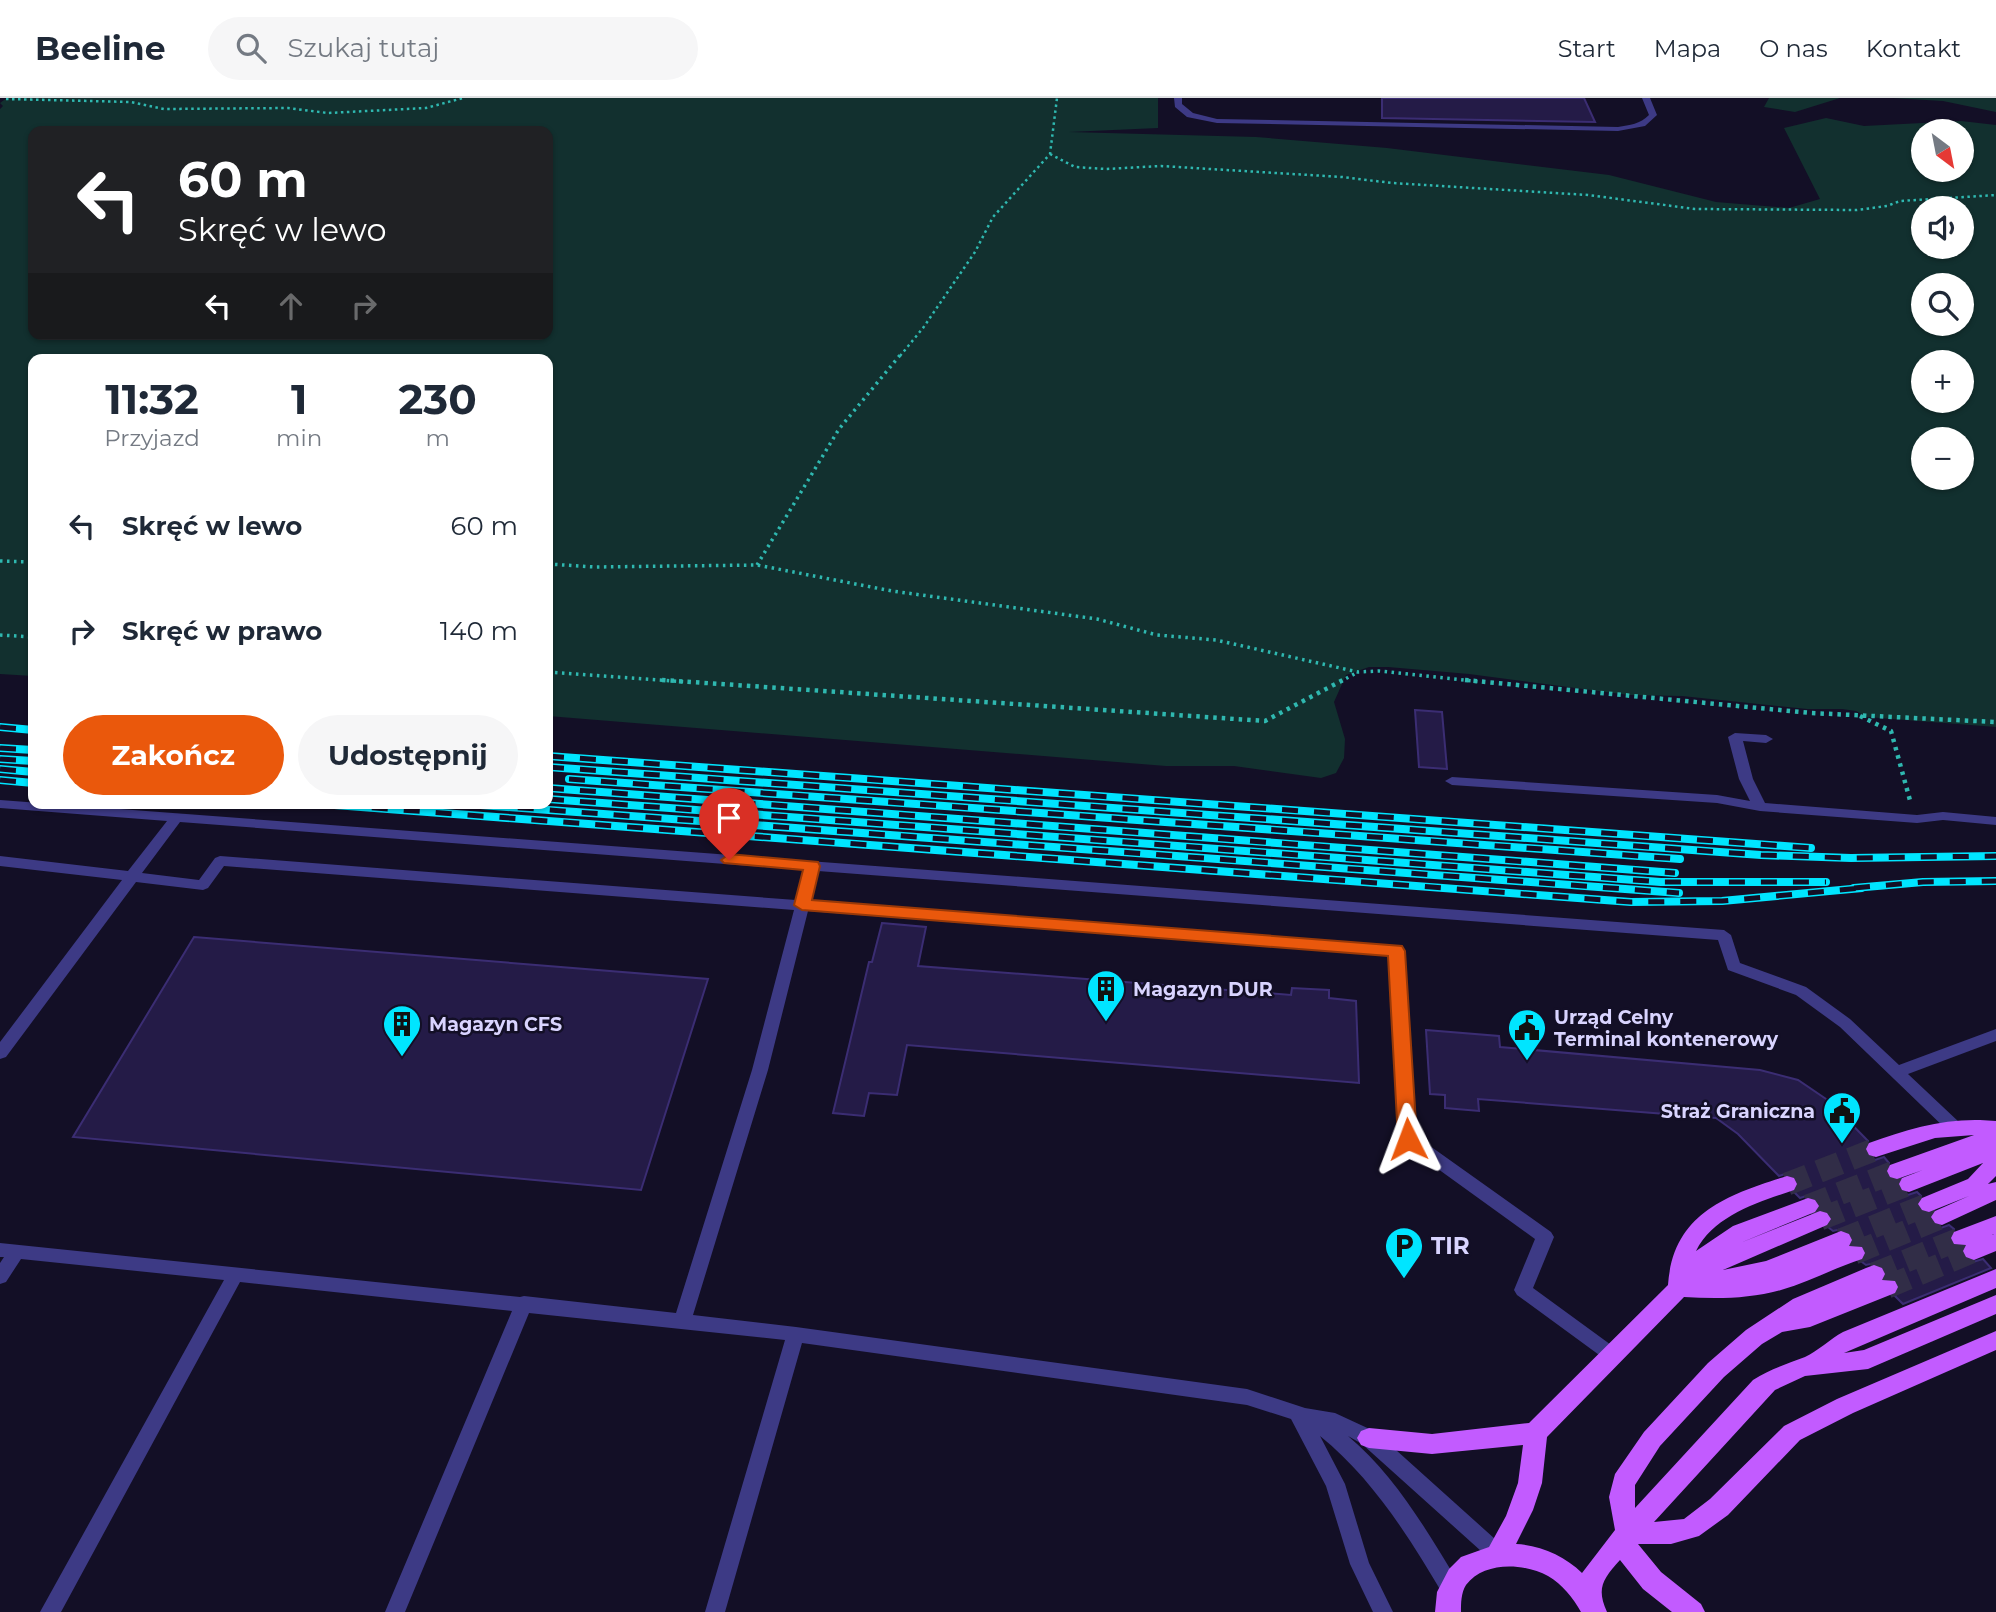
<!DOCTYPE html>
<html lang="pl">
<meta charset="utf-8">
<style>
:root{--surface:#fff;--page:#f6f6f7;--text:#1f2937;--muted:#747a83;--line:#e0e1e3;--accent:#ea580c}
body{margin:0;font-family:Montserrat,sans-serif;background:var(--page);color:var(--text);height:100vh;display:flex;flex-direction:column;font-size:26px;white-space:nowrap}
*{box-sizing:border-box;margin:0}
p{font-size:23px;color:var(--muted)}
.icon{flex:none;width:38px;height:38px;fill:none;stroke:currentColor;stroke-width:2;stroke-linecap:round;stroke-linejoin:round}
.map{position:relative;flex:1;overflow:hidden}
.side{position:absolute;left:28px;top:256px;width:525px;height:455px;display:flex;flex-direction:column;background:var(--surface);border-radius:14px;box-shadow:0 2px 5px #0004}
.side>*{flex:none}
.hud{position:absolute;left:28px;top:28px;width:525px;height:214px;border-radius:14px;box-shadow:0 2px 5px #0004;background:#202124;color:#fff;overflow:hidden}
.needle{width:46px;rotate:148deg}
.controls{position:absolute;left:1911px;top:21px;display:grid;gap:14px}
.controls a{display:grid;place-items:center;width:63px;height:63px;border-radius:50%;background:var(--surface);box-shadow:0 2px 5px #0004;font-size:35px}
.pin{position:absolute;display:grid;place-items:center;width:60px;height:60px;color:#fff;margin:-72px -30px;border-radius:50% 50% 50% 0;rotate:-45deg;box-shadow:0 0 7px #0007}
.pin .icon{rotate:45deg}
.me{position:absolute;width:77px;margin:-38px;rotate:357deg;stroke-linejoin:round;filter:drop-shadow(0 0 5px #0008)}
.turn{display:flex;align-items:center;gap:24px;height:147px;padding:0 35px;font-size:32px}
.turn .icon{width:91px;height:91px;stroke-width:2.5}
.turn b{display:block;font-size:49px;line-height:60px}
.lanes{display:flex;align-items:center;height:66px;padding:0 35px;background:#0003;justify-content:center;gap:35px;direction:ltr}
.lanes .off{opacity:.35}
.eta{display:flex;justify-content:space-evenly;align-items:center;height:119px;text-align:center}
.eta b{font-size:42px;font-weight:700;line-height:49px}
.primary-button{display:flex;gap:14px;margin-top:auto;padding:14px 35px}
.primary-button a{flex:1;height:80px;border-radius:42px;background:var(--accent);color:#fff;font-size:28px;font-weight:700;line-height:80px;text-align:center}
.primary-button a+a{background:var(--page);color:var(--text)}
ul{padding:0;list-style:none}
li{display:flex;align-items:center;gap:21px;height:105px;padding:0 35px}
li div{flex:1}
li b{display:block;font-size:26px}
li em{font-style:normal}
header{display:flex;align-items:center;gap:42px;box-sizing:border-box;height:98px;padding:0 35px;background:var(--surface);border-bottom:2px solid var(--line)}
header strong{font-size:33px}
nav{display:flex;gap:38px;margin-inline-start:auto;font-size:24px}
.search{width:490px;height:63px;background:var(--page);display:flex;align-items:center;gap:18px;box-sizing:border-box;padding:0 24px;border-radius:38px;color:var(--muted);font-size:26px}
.map>svg:first-child{display:block}
.green{fill:#12302f;fill-rule:evenodd}
.building{fill:#241b47;stroke:#3b2d73;stroke-width:2}
.lines{fill:none;stroke-linecap:round;stroke-linejoin:round}
.primary-tunnel{stroke:#312d47;stroke-width:23;stroke-dasharray:23 11;stroke-linecap:butt}
.path-far2{stroke:#2fb8b0;stroke-width:2.5;stroke-dasharray:2.5 3.5;stroke-linecap:butt}
.path-far1{stroke:#2fb8b0;stroke-width:3.5;stroke-dasharray:2.5 4.5;stroke-linecap:butt}
.path{stroke:#2fb8b0;stroke-width:4.5;stroke-dasharray:3.5 5;stroke-linecap:butt}
.service{fill:#3d3a85;fill-rule:evenodd}
.primary{fill:#c25bff;fill-rule:evenodd}
.rail-casing{stroke:#00e5ff;stroke-width:8}
.rail{stroke:#130f26;stroke-width:5;stroke-dasharray:16;stroke-linecap:butt}
.route{fill:#ea580c;stroke:#983908;stroke-width:2}
.labels{text-anchor:middle;dominant-baseline:central;stroke-width:5;stroke-linejoin:round;paint-order:stroke}
.poi-label{font-size:19px;font-weight:bold;fill:#d9d4ff;stroke:#130f26;text-anchor:start}
.near-poi-label{font-size:23px;font-weight:bold;fill:#d9d4ff;stroke:#130f26;text-anchor:start}
</style>
<header>
<strong>Beeline</strong>
<div class="search"><svg class="icon" aria-label="search" viewBox="0 0 24 24"><circle cx="10" cy="10" r="6"/><path d="M15 15l6 6"/></svg>Szukaj tutaj</div>
<nav><a>Start</a><a>Mapa</a><a>O nas</a><a>Kontakt</a></nav>
</header>
<div class="map">
<svg width="1996" height="1514" viewBox="0 0 1996 1514">
<rect width="100%" height="100%" fill="#130f26"/>
<path class="green" d="M7,0h1151v30l-89,4 187,5 131,11 222,27 107,27 73,6 31,-9 -36,-71 42,-10 38,8 97,-5 35,4v602l-129,-10 -11,-6 -14,-2h-35l-125,-13 -53,-1 -160,-21 -81,-7h-19l-23,8 -12,27 11,37 -1,19 -8,15 -15,5 -87,-12h-68l-618,-50v-357h-515v317l-33,-2v-565l3,-3 -3,-3zM33,33h515v203h-515zM1923,33h39v39h-39zM1923,110h39v39h-39zM1923,187h39v39h-39zM1923,264h39v39h-39zM1923,341h39v39h-39z
M1769,0h71l-45,14 -31,-5z
M1893,0h103v14l-53,-11z"/>
<path class="building" d="M1382,0h202l11,24 -213,-4z
M1415,612l27,2 5,57 -28,-2z
M882,825l44,4 -8,39 373,29 1,-7 37,2v8l27,3 3,82 -452,-38 -10,50 -28,-2 -5,23 -31,-3 36,-151h3z
M194,839l514,42 -67,211 -568,-53z
M1426,932l73,6 1,11 260,23 38,10 31,21 39,40 -4,7 3,8 8,4 9,-3 5,6 -4,9 4,8 8,1 3,10 8,4 9,-3 4,4 -5,9 5,8 9,1 3,10 8,4 8,-3 5,4 -5,10 5,8h8l2,11 9,4 10,-3 8,9 -88,36 -8,-8 5,-8 -3,-8 -11,-2 1,-5 -4,-7 -8,-3 -9,2 -4,-3 5,-8 -3,-8 -11,-2 1,-5 -4,-7 -8,-3 -9,2 -5,-4 5,-9 -5,-8 -8,-2 -3,-9 -8,-4 -9,3 -5,-5 4,-8 -3,-8 -8,-4 -9,3 -41,-42 -22,-16 -238,-19 1,12 -34,-3v-13l-15,-1z"/>
<g class="lines">
<path class="primary-tunnel" d="M1787,1086l89,-35
M1808,1108l89,-35
M1820,1121l89,-35
M1841,1142l88,-36
M1854,1155l88,-36
M1874,1176l88,-36
M1887,1189l87,-36"/>
<path class="path-far2" d="M6,1l125,3 33,7 124,-1 40,5 98,-5 37,-10
M1050,56l25,13 31,2 55,-3 181,11 50,6 196,12 107,14 162,1 30,-4 13,-5 96,-6
M900,258l23,-28 52,-76 18,-35 57,-63 7,-56"/>
<path class="path-far1" d="M0,463l33,1
M548,466l47,3 162,-2 135,26 205,28 60,16 59,5 142,32 21,-1 103,11
M757,467l82,-136 62,-75
M0,537l33,2
M548,574l139,10
M1340,584l16,-9"/>
<path class="path" d="M662,582l603,41 78,-41
M1465,582l346,33 185,9
M1860,618l31,15 20,73"/>
<path class="service" d="M1174,0h8v6l11,9 24,6 401,8c12,-2 22,-3 31,-12l-7,-17h8l7,17 -12,11 -27,5 -401,-8 -30,-6 -12,-10z
M1735,635l31,2 7,4 -7,4 -23,-2 10,38 12,24 152,12 26,-3 53,5v8l-53,-5 -26,3 -157,-12 -43,-8 -265,-18 -7,-4 7,-4 265,18 33,6 -11,-22 -11,-42z
M0,702l1724,130 7,5 9,28 66,24 44,32 49,46 97,-36v12l-88,33 52,49 2,4 -2,4 -6,2 -6,-2 -108,-104 -44,-32 -68,-25 -10,-30 -900,-69 -8,30 591,46 2,4 13,185 135,96 3,5 -21,51 85,62 3,5 -3,5 -6,3 -6,-3 -89,-65 -3,-5 21,-51 -133,-96 -2,-4 -11,-183 -581,-45 -40,159 -75,245 103,12 451,62 58,19 30,5 41,19 129,116 3,6 -3,6 -7,3 -7,-3 -129,-116 -14,-8c47,39 79,95 110,146l3,7 -3,7 -7,2 -7,-2c-35,-59 -71,-117 -124,-160l25,48 24,79 24,49h-20l-23,-48 -24,-78 -35,-67 -44,-14 -445,-62 -77,269h-20l80,-272 -256,-27 -124,299h-20l127,-301 -272,-29 -179,330h-21l184,-332 -203,-21 -15,23 -6,2v-21l4,-6h-4v-14l520,54 4,-1 152,17 76,-243 42,-160 -570,-44 -16,22 -5,2 -67,-8 -130,175 -6,2v-17l122,-162 -122,-14v-10l128,15 39,-50 -167,-13zM180,724l624,48 -8,30 -576,-44 -5,2 -16,22 -57,-7z"/>
<path class="primary" d="M1980,1022l16,1v55l-8,8 8,-2v18l-54,25 -7,-2 -4,-6 4,-6 34,-15 -40,16 -7,-2 -4,-6 4,-6 46,-19 15,-16 -74,29 -7,-2 -3,-6 3,-6 21,-8 -26,9 -7,-2 -3,-6 3,-6 84,-30 -39,3 -59,19 -7,-2 -3,-6 3,-6c36,-13 72,-24 111,-23z
M1787,1078l7,2 3,6 -3,6c-35,12 -80,25 -98,61l37,-25 75,-28 7,2 4,6 -4,6 -75,31 80,-32 7,2 4,6 -4,6 -104,45 43,-9 75,-30 8,3 3,6 -3,6 13,1 3,6 -3,6c-28,9 -53,23 -81,31 -32,9 -65,9 -97,7l-137,140 -5,46 -9,27 -17,34c24,1 49,12 66,29l33,-43 -6,-33 6,-23 29,-42 64,-69 38,-33 47,-31 73,-31 8,-3 8,3 3,6 -3,6 13,1 3,6 -3,6 -85,34 -28,5 -20,12 -38,33 -64,69 -25,39v23l118,-128c17,-11 34,-16 52,-23 13,-6 25,-18 38,-25l153,-63v19l-152,65 20,-3 132,-55v19l-128,55 -63,7 -30,14 -121,132 30,-3 26,-20 74,-73 53,-27 159,-68v19l-143,63 -53,27 -72,75 -29,21 -28,8h-33l23,28 40,32 4,8h-33l-29,-23 -23,-29c-17,19 -24,28 -13,52h-26c-8,-14 -19,-28 -33,-36 -24,-13 -64,-15 -82,9 -5,8 -5,18 -5,27h-26l2,-20 12,-23 12,-12 28,-10 17,-31 12,-33 5,-38 -91,9 -63,-6 -8,-3 -4,-7 4,-7 8,-3 63,6 97,-11 139,-138c5,-72 59,-90 119,-109z
M1996,1118v17l-4,2 4,-2v18l-22,9 -8,-3 -3,-6 3,-6 -12,-1 -3,-6 3,-6z"/>
<defs>
<path id="rail" d="M0,629l33,3
M0,650l33,2
M548,658l1263,92
M0,661l33,2
M548,669l1213,88 90,3 145,-2
M0,671l33,3
M569,681l1111,80
M0,682l33,3
M548,690l1127,85
M548,701l1113,83h165
M308,705l1323,99 91,-1 140,-13
M454,705l1225,90
M1854,790l69,-6 73,-1"/>
</defs>
<use href="#rail" class="rail-casing"/>
<use href="#rail" class="rail"/>
</g>
<path class="route" d="M729,756l89,8 2,4 -8,34 590,46 3,5 12,188 -3,5h-13l-3,-5 -10,-183 -586,-46 -8,-5 9,-35 -79,-7 -3,-3z"/>
<defs>
<symbol id="building-pin" viewBox="-11 -11 22 30"><path d="M0 17L-7.5 6A9.5 9.5 0 1 1 7.5 6Z" fill="#00e5ff" stroke="#130f26"/><path d="M-4-6H4V6H1V3H-1V6H-4ZM-2.5-4.3h1.7v1.8h-1.7ZM.8-4.3h1.7v1.8H.8ZM-2.5-1h1.7V.8h-1.7ZM.8-1h1.7V.8H.8Z" fill="#111"/></symbol>
<symbol id="civic-pin" viewBox="-11 -11 22 30"><path d="M0 17L-7.5 6A9.5 9.5 0 1 1 7.5 6Z" fill="#00e5ff" stroke="#130f26"/><path d="M-.6-6.5H3V-4.5H.6V-3L4-1V1h2V6H-6V1h2V-1L-.6-3ZM-1.2 2.5V6h2.4V2.5Z" fill="#111"/></symbol>
<symbol id="parking-pin" viewBox="-11 -11 22 30"><path d="M0 17L-7.5 6A9.5 9.5 0 1 1 7.5 6Z" fill="#00e5ff" stroke="#130f26"/><path d="M-3.5-5.5H1a3.5 3.5 0 0 1 0 7H-1V5.5H-3.5ZM-1-3.4V-.6H.8a1.4 1.4 0 0 0 0-2.8Z" fill="#111"/></symbol>
</defs>
<g fill-rule="evenodd">
<use href="#building-pin" x="1084" y="869" width="44" height="60"/>
<use href="#building-pin" x="380" y="904" width="44" height="60"/>
<use href="#civic-pin" x="1505" y="908" width="44" height="60"/>
<use href="#civic-pin" x="1820" y="991" width="44" height="60"/>
<use href="#parking-pin" x="1382" y="1126" width="44" height="60"/>
</g>
<g class="labels">
<g class="poi-label">
<text x="1133" y="891">Magazyn DUR</text>
<text x="1554" y="919">Urząd Celny<tspan x="1554" dy="22">Terminal kontenerowy</tspan></text>
<text x="429" y="926">Magazyn CFS</text>
<text x="1815" y="1013" text-anchor="end">Straż Graniczna</text>
</g>
<g class="near-poi-label">
<text x="1431" y="1148">TIR</text>
</g>
</g>
</svg>
<div class="controls">
<a><svg class="needle" viewBox="-14 -14 28 28"><path d="M0-13l5 13h-10z" fill="#e53935"/><path d="M0 13l5-13h-10z" fill="#747a83"/></svg></a>
<a><svg class="icon" aria-label="sound" viewBox="0 0 24 24"><path d="M4 9h4l5-4v14l-5-4H4zM17 9q2 3 0 6"/></svg></a>
<a><svg class="icon" aria-label="search" viewBox="0 0 24 24"><circle cx="10" cy="10" r="6"/><path d="M15 15l6 6"/></svg></a>
<a>+</a>
<a>−</a>
</div>
<div class="pin" style="left:729px;top:762px;background:#d93025"><svg class="icon" aria-label="arrive" viewBox="0 0 24 24"><path d="M6 21V4h12l-3 4 3 4H6"/></svg></div>
<svg class="me" style="left:1408px;top:1041px" viewBox="-20 -20 40 40"><path d="M0-17L14 15 0 8-14 15z" fill="#ea580c" stroke="#fff" stroke-width="4"/></svg>
<div class="hud">
<div class="turn"><svg class="icon" aria-label="left" viewBox="0 0 24 24"><path d="M17 20v-9H6M10 6l-5 5 5 5"/></svg><div><b>60 m</b>Skręć w lewo</div></div>
<div class="lanes"><svg class="icon" aria-label="left" viewBox="0 0 24 24"><path d="M17 20v-9H6M10 6l-5 5 5 5"/></svg><svg class="icon off" aria-label="ahead" viewBox="0 0 24 24"><path d="M12 20V5M6 11l6-6 6 6"/></svg><svg class="icon off" aria-label="right" viewBox="0 0 24 24"><path d="M7 20v-9h11M14 6l5 5-5 5"/></svg></div>
</div>
<section class="side">
<div class="eta">
<div><b>11:32</b><p>Przyjazd</p></div>
<div><b>1</b><p>min</p></div>
<div><b>230</b><p>m</p></div>
</div>
<ul>
<li><svg class="icon" aria-label="left" viewBox="0 0 24 24"><path d="M17 20v-9H6M10 6l-5 5 5 5"/></svg><div><b>Skręć w lewo</b></div><em>60 m</em></li>
<li><svg class="icon" aria-label="right" viewBox="0 0 24 24"><path d="M7 20v-9h11M14 6l5 5-5 5"/></svg><div><b>Skręć w prawo</b></div><em>140 m</em></li>
</ul>
<div class="primary-button"><a>Zakończ</a><a>Udostępnij</a></div>
</section>
</div>
